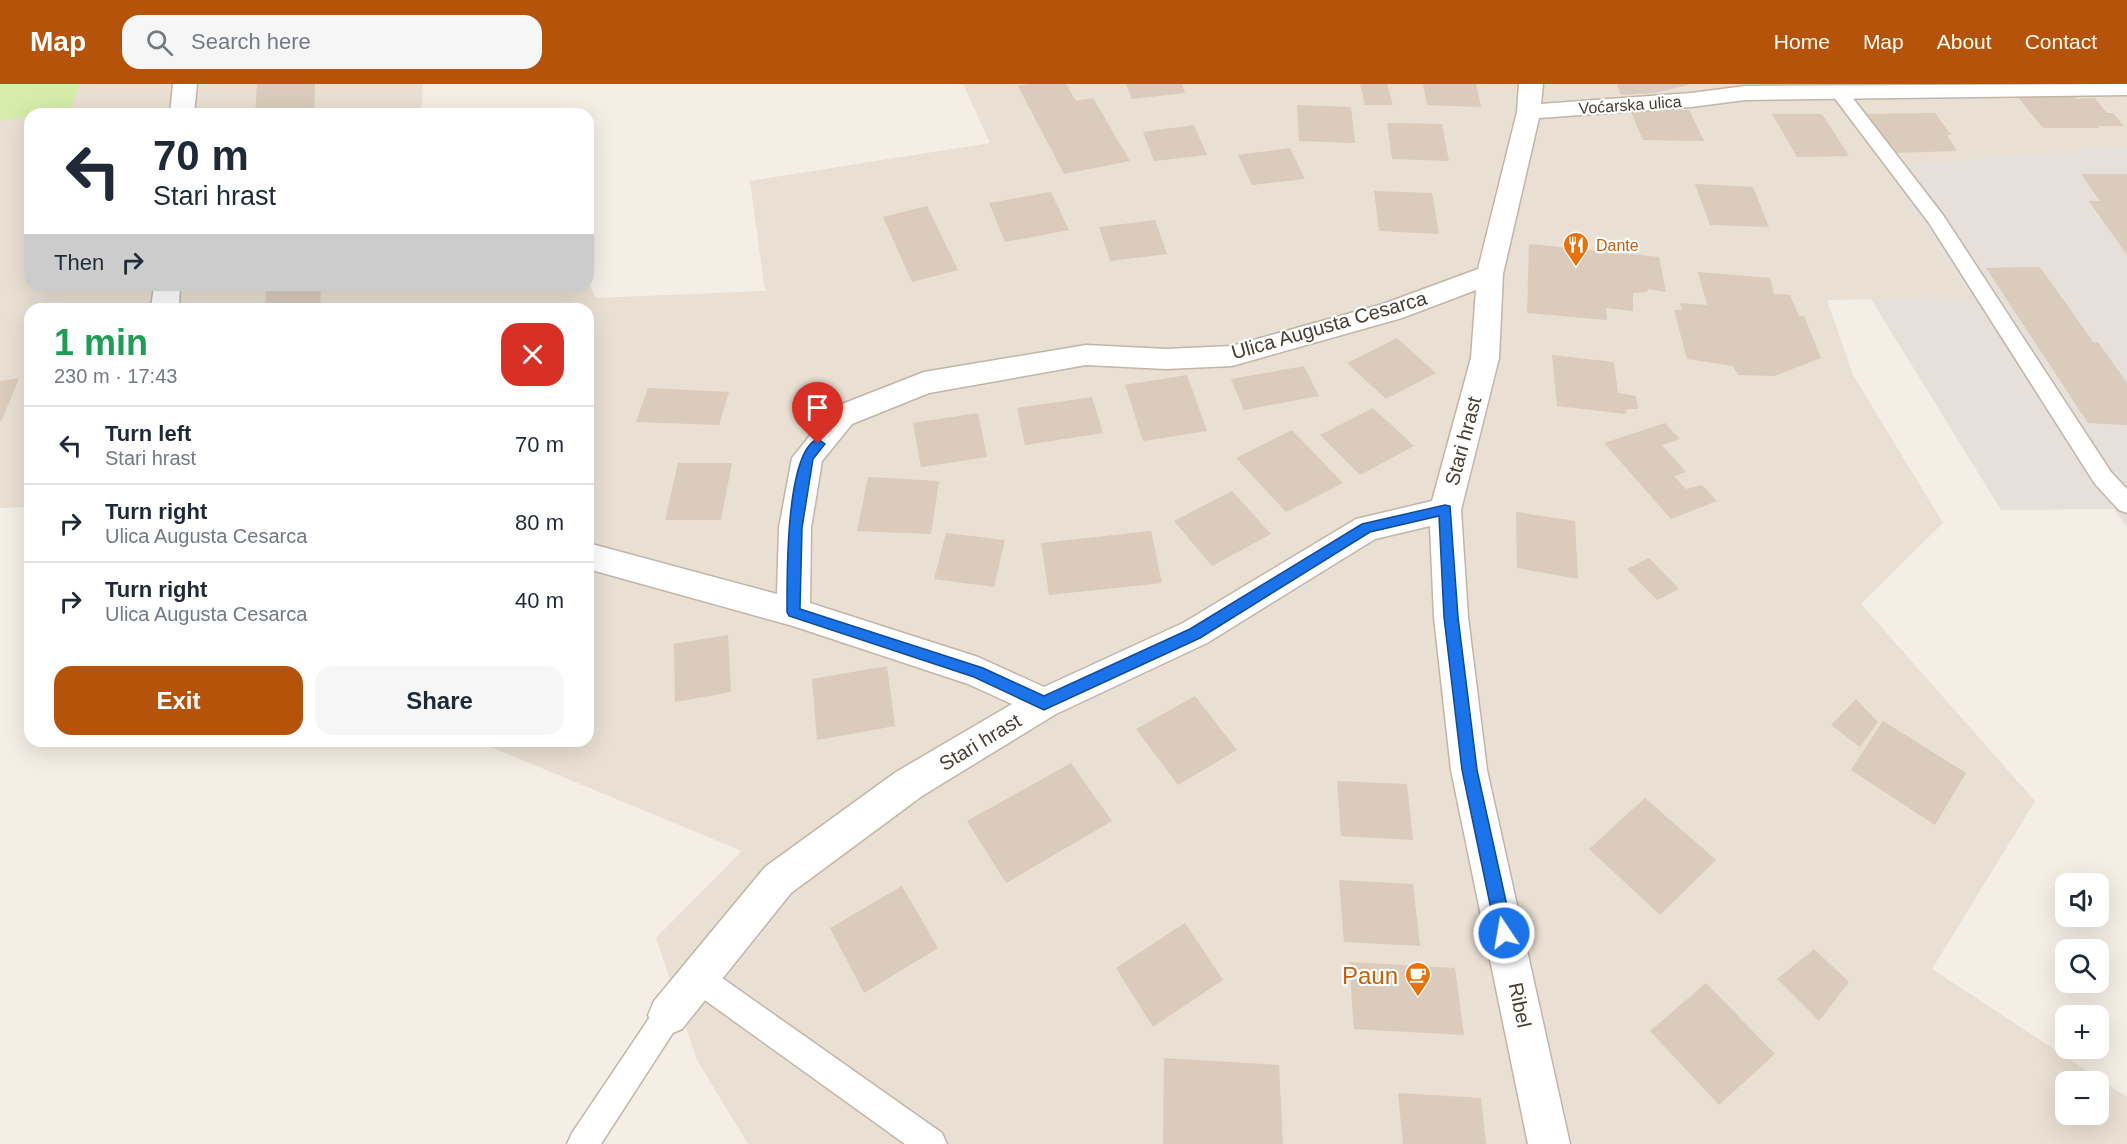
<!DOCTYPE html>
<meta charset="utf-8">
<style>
:root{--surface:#fff;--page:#f6f6f7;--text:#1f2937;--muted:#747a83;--line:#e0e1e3;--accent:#b45309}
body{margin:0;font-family:Helvetica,sans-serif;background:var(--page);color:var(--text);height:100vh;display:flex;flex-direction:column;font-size:22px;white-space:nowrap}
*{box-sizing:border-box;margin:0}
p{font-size:20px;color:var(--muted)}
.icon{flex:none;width:33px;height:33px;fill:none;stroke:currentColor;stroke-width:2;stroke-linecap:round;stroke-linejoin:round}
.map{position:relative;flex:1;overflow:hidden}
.sheet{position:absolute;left:24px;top:219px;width:570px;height:444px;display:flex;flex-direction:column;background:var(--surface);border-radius:18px;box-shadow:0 6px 24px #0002}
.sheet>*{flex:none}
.guide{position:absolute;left:24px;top:24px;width:570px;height:183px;border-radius:18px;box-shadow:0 6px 24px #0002;background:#fff;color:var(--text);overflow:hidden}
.controls{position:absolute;left:2055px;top:789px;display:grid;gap:12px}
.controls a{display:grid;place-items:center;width:54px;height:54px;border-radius:12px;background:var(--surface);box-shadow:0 6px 24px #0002;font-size:30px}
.pin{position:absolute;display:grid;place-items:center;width:51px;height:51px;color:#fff;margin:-62px -26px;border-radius:50% 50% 50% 0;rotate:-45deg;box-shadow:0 0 6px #0007}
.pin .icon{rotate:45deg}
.me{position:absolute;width:66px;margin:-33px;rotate:348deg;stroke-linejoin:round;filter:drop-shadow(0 0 4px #0008)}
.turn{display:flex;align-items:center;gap:21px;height:126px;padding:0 30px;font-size:27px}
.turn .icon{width:78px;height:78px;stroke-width:2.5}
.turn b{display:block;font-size:42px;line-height:51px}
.then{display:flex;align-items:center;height:57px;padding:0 30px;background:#0003;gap:12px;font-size:22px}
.round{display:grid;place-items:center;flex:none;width:63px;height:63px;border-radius:18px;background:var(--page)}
.head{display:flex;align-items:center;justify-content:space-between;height:102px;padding:0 30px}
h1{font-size:36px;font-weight:700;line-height:45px;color:#1e9e55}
.primary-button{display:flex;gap:12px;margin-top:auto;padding:12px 30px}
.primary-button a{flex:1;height:69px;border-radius:18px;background:var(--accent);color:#fff;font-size:24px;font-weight:700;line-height:69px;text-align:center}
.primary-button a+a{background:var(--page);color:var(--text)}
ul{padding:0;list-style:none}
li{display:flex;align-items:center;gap:18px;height:78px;padding:0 30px;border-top:2px solid var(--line)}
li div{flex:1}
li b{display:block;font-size:22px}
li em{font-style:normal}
header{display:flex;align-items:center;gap:36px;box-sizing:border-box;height:84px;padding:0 30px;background:var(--accent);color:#fff}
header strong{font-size:28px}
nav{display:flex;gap:33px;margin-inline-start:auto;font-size:21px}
.search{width:420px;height:54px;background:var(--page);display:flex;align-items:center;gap:15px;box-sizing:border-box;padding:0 21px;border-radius:18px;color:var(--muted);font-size:22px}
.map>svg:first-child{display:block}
.residential{fill:#e9dfd2;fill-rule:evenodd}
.industrial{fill:#e6dfda}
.green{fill:#d5ecaa}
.building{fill:#dacbbc}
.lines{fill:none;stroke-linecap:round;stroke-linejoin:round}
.service-casing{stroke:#c0b5a7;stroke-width:3}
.minor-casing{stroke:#c0b5a7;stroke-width:3}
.service{fill:#fff;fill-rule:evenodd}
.minor{fill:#fff;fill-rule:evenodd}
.route{fill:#1a73e8;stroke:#114b97;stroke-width:1.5}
.labels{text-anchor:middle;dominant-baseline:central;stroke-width:4.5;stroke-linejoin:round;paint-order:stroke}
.far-street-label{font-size:16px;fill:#473e34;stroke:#fff}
.far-food-label{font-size:16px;fill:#c56008;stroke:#fff;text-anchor:start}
.street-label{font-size:20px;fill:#473e34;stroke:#fff}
.near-food-label{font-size:24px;fill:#c56008;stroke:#fff;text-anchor:end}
</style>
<header>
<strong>Map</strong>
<div class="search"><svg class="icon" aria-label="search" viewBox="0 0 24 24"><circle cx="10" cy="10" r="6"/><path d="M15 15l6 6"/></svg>Search here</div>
<nav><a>Home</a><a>Map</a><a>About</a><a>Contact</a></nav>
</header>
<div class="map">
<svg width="2127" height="1060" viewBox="0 0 2127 1060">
<rect width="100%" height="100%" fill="#f4eee5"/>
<path class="residential" d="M80,0h343l-2,30h-374l23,-4z
M963,0h1164v63l-242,19 87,131 -145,3 26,75 90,148 -82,81 174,197 -103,168 195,128v47h-1379l-51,-84 -41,-122 86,-87 -266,-110h112v-432h-558v198l-30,1v-387l30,-4v168h558v-3l8,16 169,-7 -15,-110 240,-38zM2066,998h32v32h-32z"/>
<path class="industrial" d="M2127,63v380l-13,-18 -113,1 -130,-211 101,-3 -87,-130z"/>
<path class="green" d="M0,0h80l-10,27 -40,3v3l-30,4z"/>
<path class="building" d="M257,0h58l-1,30h-59z
M1029,0h37l10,17 17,-3 37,63 -66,13 -46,-88z
M1126,0h56l3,9 -53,6z
M1360,0h27l6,21h-28z
M1423,0h53l5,23 -54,-2z
M1617,0h72v1l-35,8 -33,2z
M2017,12h57l2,3 19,-1 12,15h6l11,13h-26l2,2h-57z
M1297,21l54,2 4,36 -56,-2z
M1630,26h59l15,31 -61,-1z
M1935,29l16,22h-4l10,16 -64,2 -26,-39z
M1772,30h50l27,42 -52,1z
M1387,39l55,1 7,37 -57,-2z
M1194,41l13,30 -53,6 -11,-29z
M1290,64l15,31 -53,6 -14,-30z
M2081,90h46v81l-38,-54h11z
M1695,100l58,3 16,40 -59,-2z
M1374,107l58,2 7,41 -60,-3z
M1051,108l18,38 -64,12 -16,-39z
M927,122l31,64 -46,12 -29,-65z
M1155,136l12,34 -57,7 -11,-34z
M1529,160l130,13 7,35 -18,-3 -1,3 -14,1v18l-27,-3 1,12 -80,-7z
M2040,183l54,76 4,-1 29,41v42l-39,-2 -102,-155z
M1698,188l72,6 4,16 16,1 9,21h5l17,42 -47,18 -36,-1 -5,-9 -46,-7 -13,-49h8l-2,-7 27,2z
M295,201h26l-1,24h-55l1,-18z
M1397,254l39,35 -50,26 -39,-36z
M1552,271l62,7 4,31 18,3 2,13h-11l-1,5 -69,-8z
M1304,282l15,30 -75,14 -13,-31z
M1187,291l20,56 -64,10 -18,-56z
M19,294l-17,42 -2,1v-40z
M648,304l81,4 -10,33 -83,-3z
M1092,313l11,36 -78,12 -8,-37z
M1373,324l41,38 -54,29 -40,-40z
M978,329l9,44 -66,10 -8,-44z
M1665,339l15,16 -18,6 24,27 -12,4 12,13 16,-4 15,16 -46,18 -67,-76z
M1292,346l51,53 -57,29 -50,-54z
M678,379h54l-11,57h-56z
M868,393l71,4 -8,53 -74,-3z
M1232,407l39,43 -59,32 -38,-45z
M1516,428l59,9 3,58 -61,-11z
M1151,447l11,52 -113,12 -8,-52z
M946,449l59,7 -11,47 -60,-8z
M1649,474l30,31 -22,11 -30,-31z
M728,551l3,57 -56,10 -1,-58z
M887,582l8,60 -78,14 -5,-61z
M1195,612l42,54 -59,35 -42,-56z
M1856,615l22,23 -18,25 -29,-22z
M1883,637l83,52 -31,52 -84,-55z
M1071,679l41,58 -106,62 -39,-62z
M1337,697l70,3 6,56 -72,-4z
M1645,714l71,62 -56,55 -71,-66z
M1339,796l74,4 7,62 -76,-4z
M902,802l36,62 -74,45 -34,-65z
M1185,839l38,57 -70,47 -37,-59z
M1814,865l35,33 -30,39 -42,-42z
M1349,878l106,6 9,67 -110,-6z
M1706,899l69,71 -56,51 -69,-74z
M1164,974l115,7 4,79h-120z
M1398,1009l83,5 5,46h-83z"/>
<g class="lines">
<defs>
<path id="service" d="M1839,3l6,1 98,127 168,257 16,17v24l-8,-3 -24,-26 -166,-261 -99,-131 3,-4z
M698,880l10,4 234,165 5,11h-42l-217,-156 -4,-10 4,-10z
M668,916l10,5 5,10 -5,10 -77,119h-34l5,-11 86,-128z"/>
<path id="minor" d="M173,0h24l-3,30h-24z
M1519,0h24l-2,20 150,-11 54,-7 382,-2v11l-382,5 -54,7 -152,11 -36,156 -4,84 -38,152 7,107 19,153 83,374h-42l-77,-374 -17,-153 -4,-91 -55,13 -168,104 -151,71 -134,82 -131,97 -109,136 -14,6 -14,-6 -6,-14 6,-14 111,-134 131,-95 116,-68 -44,-20 -175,-58 -205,-57v-26l189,51 2,-66 13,-70 40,-50 92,-36 162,-27 80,4 66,-3 151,-42 95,-35 39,-157zM1476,206l-5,68 -39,143 -76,18 -173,104 -139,64 -66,-30 -168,-54 1,-75 11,-67 30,-37 77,-31 157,-28 80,4 66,-3 170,-48z
M154,201h26l-1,24h-28z"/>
</defs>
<use href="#service" class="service-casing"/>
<use href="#minor" class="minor-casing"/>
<use href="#service" class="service"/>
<use href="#minor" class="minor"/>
</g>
<path class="route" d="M818,355l7,5 -12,15 -11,69 -2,81 183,59 61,28 146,-67 172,-105 83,-19 5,1 8,111 19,153 36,163 -3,6 -6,2 -5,-2 -3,-6 -34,-163 -18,-153 -5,-101 -69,16 -170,106 -156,72 -70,-33 -185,-61 -2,-4c0,-32 -2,-162 31,-173z"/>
<defs>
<symbol id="restaurant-pin" viewBox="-11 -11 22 30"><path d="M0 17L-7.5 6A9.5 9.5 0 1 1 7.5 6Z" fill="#e8710a" stroke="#fff"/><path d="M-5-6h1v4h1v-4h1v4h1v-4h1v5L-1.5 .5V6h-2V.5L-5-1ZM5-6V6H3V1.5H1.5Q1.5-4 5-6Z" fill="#fff"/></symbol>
<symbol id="cafe-pin" viewBox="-11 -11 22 30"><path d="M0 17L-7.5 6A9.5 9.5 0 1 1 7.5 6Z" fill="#e8710a" stroke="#fff"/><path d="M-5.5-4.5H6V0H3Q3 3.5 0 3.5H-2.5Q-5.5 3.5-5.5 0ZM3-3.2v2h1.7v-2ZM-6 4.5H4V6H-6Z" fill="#fff"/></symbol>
</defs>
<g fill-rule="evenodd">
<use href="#restaurant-pin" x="1561" y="146" width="30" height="40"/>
<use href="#cafe-pin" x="1403" y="876" width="30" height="40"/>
</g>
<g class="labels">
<g class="far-street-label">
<text transform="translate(1630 21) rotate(-4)">Voćarska ulica</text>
</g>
<g class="far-food-label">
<text x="1596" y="161">Dante</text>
</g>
<g class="street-label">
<text transform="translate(1329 241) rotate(-16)">Ulica Augusta Cesarca</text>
<text transform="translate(1463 357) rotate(-75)">Stari hrast</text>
<text transform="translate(980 658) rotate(-31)">Stari hrast</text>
<text transform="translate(1520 921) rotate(78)">Ribel</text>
</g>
<g class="near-food-label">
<text x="1398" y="891">Paun</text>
</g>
</g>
</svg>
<div class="controls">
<a><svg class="icon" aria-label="sound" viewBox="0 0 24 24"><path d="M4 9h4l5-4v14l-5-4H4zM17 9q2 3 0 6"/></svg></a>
<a><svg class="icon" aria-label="search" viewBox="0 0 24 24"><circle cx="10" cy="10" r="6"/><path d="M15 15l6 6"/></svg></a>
<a>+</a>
<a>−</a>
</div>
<div class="pin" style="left:818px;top:360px;background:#d93025"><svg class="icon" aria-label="arrive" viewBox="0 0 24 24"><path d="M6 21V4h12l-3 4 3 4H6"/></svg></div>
<svg class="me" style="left:1504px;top:849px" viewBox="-20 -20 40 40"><circle r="17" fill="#1a73e8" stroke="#fff" stroke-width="3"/><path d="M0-11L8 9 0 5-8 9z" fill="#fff"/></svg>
<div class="guide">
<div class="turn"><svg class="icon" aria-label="left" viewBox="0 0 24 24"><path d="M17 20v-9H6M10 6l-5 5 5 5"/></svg><div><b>70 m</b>Stari hrast</div></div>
<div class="then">Then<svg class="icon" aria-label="right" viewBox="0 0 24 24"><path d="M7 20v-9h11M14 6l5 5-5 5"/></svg></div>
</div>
<section class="sheet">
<div class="head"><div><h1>1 min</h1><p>230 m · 17:43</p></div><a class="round" style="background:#d93025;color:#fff"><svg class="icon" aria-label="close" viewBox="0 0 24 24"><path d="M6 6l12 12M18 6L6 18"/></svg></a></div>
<ul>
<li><svg class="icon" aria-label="left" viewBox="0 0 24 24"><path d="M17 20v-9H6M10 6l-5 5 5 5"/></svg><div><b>Turn left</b><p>Stari hrast</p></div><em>70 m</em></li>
<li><svg class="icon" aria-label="right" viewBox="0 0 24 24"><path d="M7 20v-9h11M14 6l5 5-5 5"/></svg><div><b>Turn right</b><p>Ulica Augusta Cesarca</p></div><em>80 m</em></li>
<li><svg class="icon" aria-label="right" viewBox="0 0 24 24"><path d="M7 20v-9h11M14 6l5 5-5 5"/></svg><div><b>Turn right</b><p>Ulica Augusta Cesarca</p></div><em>40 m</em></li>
</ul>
<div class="primary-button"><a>Exit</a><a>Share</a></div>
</section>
</div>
